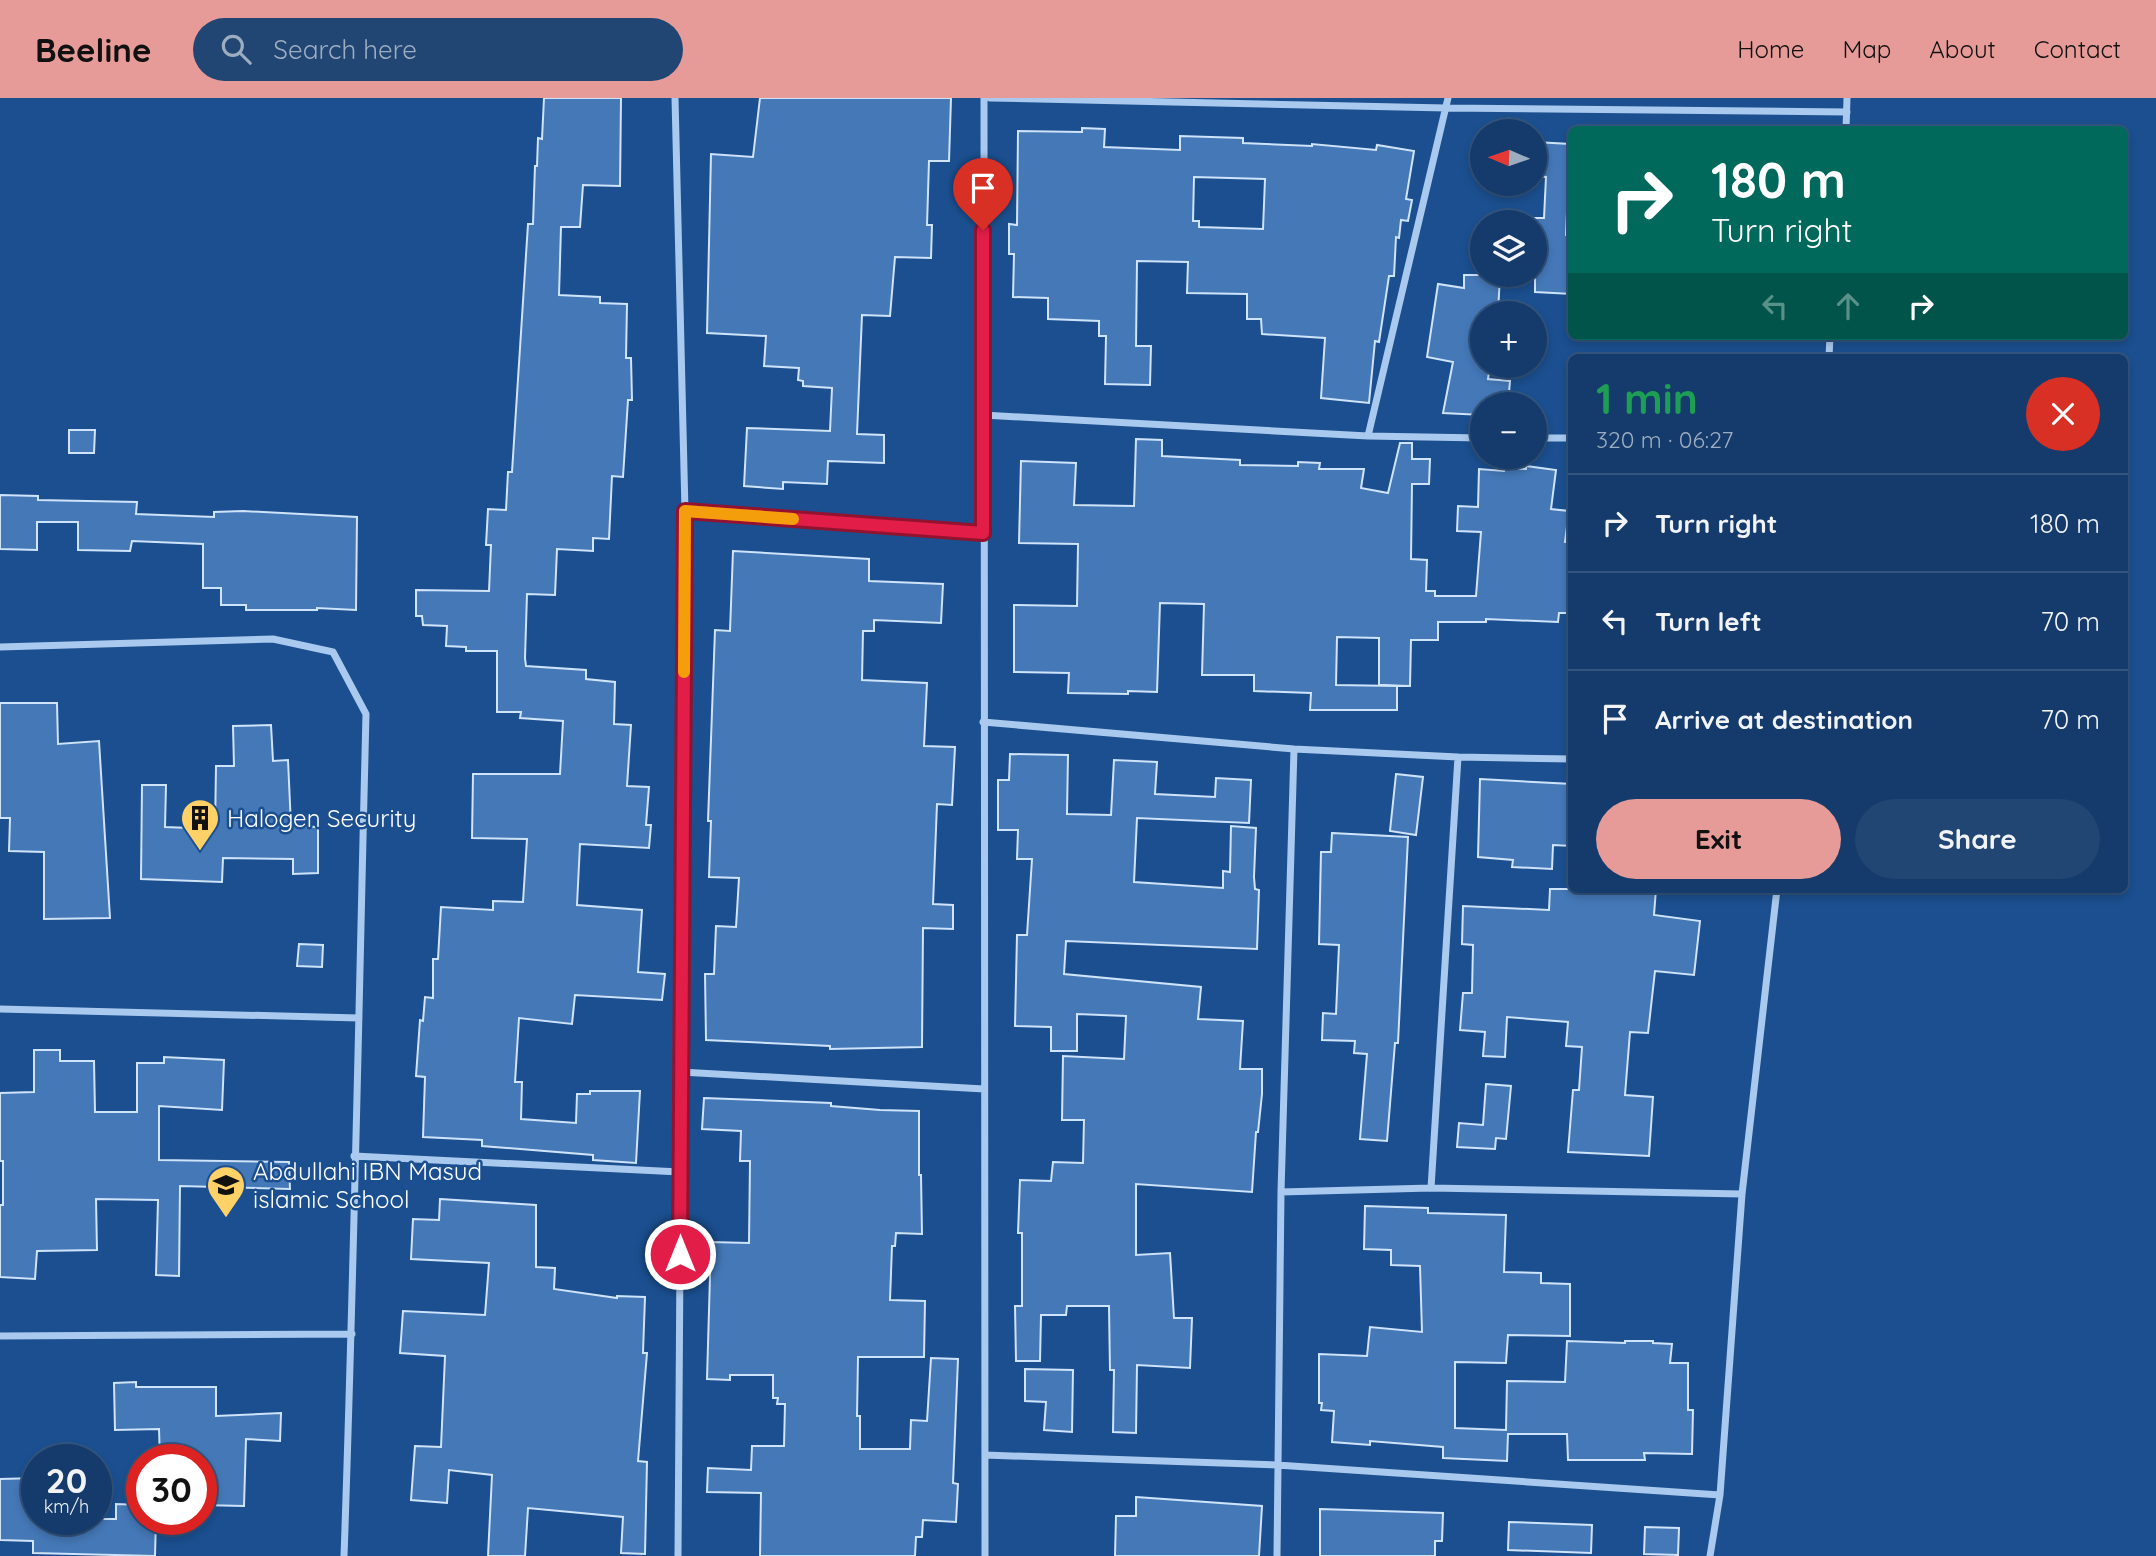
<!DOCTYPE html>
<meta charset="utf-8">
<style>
:root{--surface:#143b6b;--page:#214673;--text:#f1f3f6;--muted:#9dadc1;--line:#33557e;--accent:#e69b98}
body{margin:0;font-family:Quicksand,sans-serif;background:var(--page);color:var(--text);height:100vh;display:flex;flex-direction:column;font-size:26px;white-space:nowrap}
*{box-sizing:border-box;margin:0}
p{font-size:23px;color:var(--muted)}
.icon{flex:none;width:38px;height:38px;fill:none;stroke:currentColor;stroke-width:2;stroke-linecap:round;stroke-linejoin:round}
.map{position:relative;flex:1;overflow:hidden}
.sheet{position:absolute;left:1568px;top:256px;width:560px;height:539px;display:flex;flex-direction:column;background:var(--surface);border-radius:10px;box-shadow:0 4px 10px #0003,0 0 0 2px var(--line)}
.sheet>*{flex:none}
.hud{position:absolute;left:1568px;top:28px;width:560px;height:214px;border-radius:10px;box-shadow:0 4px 10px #0003,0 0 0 2px var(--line);background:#00695c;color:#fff;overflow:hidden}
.needle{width:46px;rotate:272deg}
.controls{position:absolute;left:1470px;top:21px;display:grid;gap:14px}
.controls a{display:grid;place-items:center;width:77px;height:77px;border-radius:50%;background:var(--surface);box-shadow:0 4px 10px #0003,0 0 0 2px var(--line);font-size:35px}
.speed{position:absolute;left:21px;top:1346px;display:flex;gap:14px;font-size:35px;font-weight:700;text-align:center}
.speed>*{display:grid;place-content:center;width:91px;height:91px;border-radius:50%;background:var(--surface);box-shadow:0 4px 10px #0003,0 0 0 2px var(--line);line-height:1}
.speed small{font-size:18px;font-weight:400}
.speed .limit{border:10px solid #d22;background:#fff;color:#111}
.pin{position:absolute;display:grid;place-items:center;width:60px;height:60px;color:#fff;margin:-72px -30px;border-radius:50% 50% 50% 0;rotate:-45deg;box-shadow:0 0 7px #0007}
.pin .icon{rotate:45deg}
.me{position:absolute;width:77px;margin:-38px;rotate:0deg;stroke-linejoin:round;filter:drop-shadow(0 0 5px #0008)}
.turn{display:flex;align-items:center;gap:24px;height:147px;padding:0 28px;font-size:32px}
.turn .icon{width:91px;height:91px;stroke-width:2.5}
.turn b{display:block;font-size:49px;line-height:60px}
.lanes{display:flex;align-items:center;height:66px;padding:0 28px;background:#0003;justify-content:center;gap:35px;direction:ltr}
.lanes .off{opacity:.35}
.round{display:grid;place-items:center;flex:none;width:74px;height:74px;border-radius:37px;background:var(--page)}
.summary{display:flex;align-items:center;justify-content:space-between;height:119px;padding:0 28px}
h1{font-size:42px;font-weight:700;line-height:52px;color:#1e9e55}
.action{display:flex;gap:14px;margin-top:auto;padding:14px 28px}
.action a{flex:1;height:80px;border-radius:42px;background:var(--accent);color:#111;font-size:28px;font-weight:700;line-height:80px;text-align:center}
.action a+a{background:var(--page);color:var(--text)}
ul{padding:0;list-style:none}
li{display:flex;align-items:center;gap:21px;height:98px;padding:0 28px;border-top:2px solid var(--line)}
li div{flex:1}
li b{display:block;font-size:26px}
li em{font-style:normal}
header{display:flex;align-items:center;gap:42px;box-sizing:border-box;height:98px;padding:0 35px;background:var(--accent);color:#111}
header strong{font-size:33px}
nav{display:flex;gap:38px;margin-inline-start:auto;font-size:24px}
.search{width:490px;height:63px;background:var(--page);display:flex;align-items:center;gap:18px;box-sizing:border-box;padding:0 24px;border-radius:38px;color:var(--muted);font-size:26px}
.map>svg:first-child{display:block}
.building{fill:#4478b7;stroke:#cfe3fa;stroke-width:2;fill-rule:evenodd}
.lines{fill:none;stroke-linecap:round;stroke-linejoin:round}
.minor{stroke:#a9c9ee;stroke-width:7}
.route-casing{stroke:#92132f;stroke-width:18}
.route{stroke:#e11d48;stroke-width:12}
.slow{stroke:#f59e0b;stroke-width:12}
.labels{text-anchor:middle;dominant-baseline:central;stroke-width:5;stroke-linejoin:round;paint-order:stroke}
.poi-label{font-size:24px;fill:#fff;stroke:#1b4f8f;text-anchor:start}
</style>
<header>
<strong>Beeline</strong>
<div class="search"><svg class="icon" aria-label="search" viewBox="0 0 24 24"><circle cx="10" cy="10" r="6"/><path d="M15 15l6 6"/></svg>Search here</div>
<nav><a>Home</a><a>Map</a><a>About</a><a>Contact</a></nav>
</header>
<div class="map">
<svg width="2156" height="1458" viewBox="0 0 2156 1458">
<rect width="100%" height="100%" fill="#1b4f8f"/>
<path class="building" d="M544,0h77l-1,88 -37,-1 -3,42h-19l-2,68 41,2v6l27,1 -1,54h5l1,42h-4l-5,77 -11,-1 -3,63 -16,-1v13l-36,-2 -2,46 -28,-1 -2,64 1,8 60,4v9l29,3 -1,42 17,1 -4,61 22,1 -3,38h5l-2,23 -69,-4 -3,61 65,5 -4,62 27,2 -3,26 -87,-5 -3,29 -53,-6 -4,64h7l-1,37 55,4 1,-29h13v-3h50l-4,72 -43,-3v-5l-111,-9v-6l-59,-3 2,-60 -9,-1 4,-56 3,1 2,-24 8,1v-39h5l3,-52 52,3v-9l30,1 4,-63 -55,-1 1,-64h87l3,-53 -43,-3 1,-6h-24v-61h-31v-4l-20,-1 1,-20 -24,-1 -1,-9h-6v-26l73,1 2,-46h-5l2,-36 18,1 2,-38h4l16,-248h5l2,-58h2l1,-28 4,1z
M760,0h191l-2,63h-20l-2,64h5l-1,33 -36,-1 -5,59 -28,-1 -5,119 27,1v28l-56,-2 -1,23 -44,-2v7l-39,-3 3,-58 83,3 2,-43 -29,-2v-5l-5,-1 1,-12 -35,-2 2,-30 -59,-3 4,-179 42,3z
M1082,30l23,1 -1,18 76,3v-14l63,2v5l69,3v-2l64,6 1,-5 37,6 -8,48 6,1 -4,21 -7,-1 -2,18 -3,-1 -2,39h-5l-10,66 -4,-1 -6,62 -48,-5 4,-60 -63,-4 -1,-15h-14v-25l-60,-1 1,-31 -51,-1 -1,85h15l-1,39 -45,-1 1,-48h-7v-15l-51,-2v-21l-35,-1 1,-43h-5v-30l8,1 1,-94 64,1zM1194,79l71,2 -2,50 -64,-2v-6h-6z
M1535,44l35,2 -4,91 6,1v58l-37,-2v-74h9l2,-41 -11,-1z
M1464,177h36l-2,38h-16v53h8l-2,13 22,2 -2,23h-26v11l-39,-2 10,-51 -26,-5 11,-73 26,4z
M69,332h26l-1,23h-25z
M1136,341l26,1v16l78,4v5l58,1v-4l22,1 -1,6h45l-3,19 27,5 12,-50h12v16h18l-1,25h-17l-1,75 16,1 -1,31h9v5h41l5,-64 -24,-1 1,-25 20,1 1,-38 25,2 1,-3 21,1v-3l30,4 -5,39 18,2 -4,31 7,1v70h-13l-1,9 -72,-3v3h-48v18h-27l-1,46 -31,-1v-47l-42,-1 -1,48 61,1v24h-87l1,-17 -57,-2v-16h-52l2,-71 -44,-1 -3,89 -29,-1v3l-60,-1 1,-20 -55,-1v-67l63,1 1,-62 -59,-1 2,-82 55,2 -2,42 60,1z
M0,397l38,1v4l99,2 -1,12 78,3v-5l29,-1 114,6 -1,93 -39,-2v2h-71v-5h-25v-17h-18v-44l-71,-3 -2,10 -52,-1v-28h-41v28l-37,-1z
M733,453l136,8v22l74,3 -2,39 -67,-3v11h-11l-1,49 65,3 -3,63 31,1 -3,58 -15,-1 -4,100 20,1v24l-30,-1 -1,119 -92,2v-3l-124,-6 -1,-66h9l2,-48 20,1 3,-49 -30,-1 2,-56h-3l7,-191 15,1z
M0,605h57l1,41 41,-3 11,177 -66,1v-67l-35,-1 1,-33h-10z
M271,627l2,36 15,-1 3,66 27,1v46l-25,1v-15l-70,-1 -1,24 -81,-3 1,-94h24l-1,42 50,2 1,-63h18l-1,-40z
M1010,656l58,1 -1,59 44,1 3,-55 43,2 -2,32 60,3 1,-19 35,2 -2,43 -112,-5 -3,64 89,6v-17l7,1 1,-46 25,2 -2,49 1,12 4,1 -2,59 -191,-8 -2,33 137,13 -3,32 45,2 -3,48h22v25l-4,38h-2l-4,60 -116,-8v71l34,-2 4,65h18l-2,50 -53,-3 -1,68 -23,-1 1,-62h-4l-1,-64h-42l-1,9h-25l-1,46h-24l-1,-55h7v-73h-4l2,-53 31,1 2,-19 30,1 1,-43h-22l1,-64 61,3 2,-43 -49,-2v37h-26v-24l-36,-1 2,-91h10l5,-76h-15l1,-29h-20v-50h11z
M1396,676l27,3 -7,58 -26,-4z
M1480,681l92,5v62l-19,-1 -1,24 -40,-2 1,-7 -35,-3z
M1332,735l76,4 -10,206h-3l-8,98 -27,-2 7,-85 -13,-1 1,-12 -33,-1 1,-27 13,1 3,-69 -20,-1 2,-92h10z
M1550,791h106l-2,26 46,6 -6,54 -39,-4 -7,62 -18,-1 -5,63 28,2 -4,59 -81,-4 5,-62h6l3,-43 -16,-1 2,-24 -61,-5 -2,40 -22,-1 2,-24 -25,-2 3,-37h9l1,-48 -11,-1 1,-38 86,4z
M299,846l24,1 -1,22 -25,-1z
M34,952h26v11h34l1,51h42v-49h27v-6l60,3 -2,50 -63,-4v54l130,2 1,27 -110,-3 -1,90 -23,-1 2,-75 -62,-1 1,51 -60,1 -2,28 -35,-2v-72h3v-44h-3v-68l34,-1z
M1486,986l25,2 -5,53 -10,-1 -1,11 -38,-2 2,-24 24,2z
M704,1000l127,5v3l49,4 39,1v64h2l1,59 -26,-1 -1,13h-3l-2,54 35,1 -1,56h-66l-1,59h3v33h50l1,-29 16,1 4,-63 27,1 -5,124 5,1 -2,38 -33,-2 -1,17h-6l-1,19h-155l1,-63 -54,-1 1,-24 43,2 1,-24h32l1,-42h-8l1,-6h-5v-23h-43v5l-23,-1 4,-137 38,1 1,-82h-10l1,-30 -39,-2z
M440,1101l96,6v62l19,1 -1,21 63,9v-2l28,1 -2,56h4l-9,108 9,1 -2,92 -24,-1 2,-36 -95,-9 -3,48h-37l4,-81 -43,-5 -2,33 -36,-3 4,-54 26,1 4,-91 -45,-3 3,-42 82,4 4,-52 -78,-4 2,-40 26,1z
M1365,1108l63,2v5l78,2 -2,57 37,1v10l29,1v52l-62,-1 -2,28 -51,-1v66l51,2 1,-49 58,1 2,-41 58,2v-2h28v2l19,1 -2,19h18v47h5l-1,44 -48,-1 1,7h-77l-1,-26h-59l-1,27 -64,-3v-11l-73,-6v4l-38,-3 2,-31 -13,-1 1,-7h-3v-49l48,2 3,-29 52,5 -2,-66 -29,-1v-15l-27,-1z
M1025,1271l48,1 -1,62 -28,-2 2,-28 -21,-1z
M136,1284v5h80v29l65,-3 -1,28 -34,-2 -2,67 -43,-1v-45h-41l-1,-31 -44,1 -1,-47z
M37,1380v41h79v-15l26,1v14h14l-1,37 -122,-3v-12l-33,-1v-61z
M1136,1399l126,9 -3,50h-144l1,-40h20z
M1320,1411l123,4 -1,28h-7v15h-115z
M1509,1424l83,3 -1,28 -83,-3z
M1645,1429l34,1 -1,27 -34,-1z"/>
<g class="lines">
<path class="minor" d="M675,0l10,413 -7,1045
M984,0l1,1458
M990,0l456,10 401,4
M1846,32l1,-32
M1829,259l1,-21
M983,317l385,21 114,2
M1368,338l80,-338
M1535,340h37
M685,413l298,22
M0,549l273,-8 60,13 33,62c-7,281 -12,562 -22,842
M983,624l311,27 164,8 114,2
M0,911l359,9
M681,974l303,17
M354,1058l326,16
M1431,1090l27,-431
M1281,1094l150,-4 311,6
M0,1238l352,-2
M985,1357l292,10 443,30
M1277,1458l4,-364 13,-443
M1710,1458l10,-61 22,-301 35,-305"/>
</g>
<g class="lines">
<defs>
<path id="route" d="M680,1156l5,-743 298,22v-303"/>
</defs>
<use href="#route" class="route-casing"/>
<use href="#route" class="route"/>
<path class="slow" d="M684,574l1,-161 108,8"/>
</g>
<defs>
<symbol id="building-pin" viewBox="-11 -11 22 30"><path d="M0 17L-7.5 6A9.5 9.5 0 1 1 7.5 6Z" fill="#ffd166" stroke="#1b4f8f"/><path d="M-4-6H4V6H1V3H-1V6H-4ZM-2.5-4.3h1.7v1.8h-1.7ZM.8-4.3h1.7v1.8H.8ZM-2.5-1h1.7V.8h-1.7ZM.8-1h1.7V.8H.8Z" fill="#111"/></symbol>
<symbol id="school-pin" viewBox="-11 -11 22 30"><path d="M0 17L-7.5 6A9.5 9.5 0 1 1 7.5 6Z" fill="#ffd166" stroke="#1b4f8f"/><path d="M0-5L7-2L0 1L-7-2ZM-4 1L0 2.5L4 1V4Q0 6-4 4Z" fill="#111"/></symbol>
</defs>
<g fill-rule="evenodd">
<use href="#building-pin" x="178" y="698" width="44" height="60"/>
<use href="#school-pin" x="204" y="1065" width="44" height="60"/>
</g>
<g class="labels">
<g class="poi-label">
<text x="227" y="720">Halogen Security</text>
<text x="253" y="1073">Abdullahi IBN Masud<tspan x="253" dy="28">islamic School</tspan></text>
</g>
</g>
</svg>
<div class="controls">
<a><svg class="needle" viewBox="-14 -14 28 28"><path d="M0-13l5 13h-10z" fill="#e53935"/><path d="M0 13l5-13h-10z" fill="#9dadc1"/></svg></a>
<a><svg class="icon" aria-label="layers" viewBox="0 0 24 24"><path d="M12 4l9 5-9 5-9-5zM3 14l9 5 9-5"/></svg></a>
<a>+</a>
<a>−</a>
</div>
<div class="speed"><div>20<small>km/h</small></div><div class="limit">30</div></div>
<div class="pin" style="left:983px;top:132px;background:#d93025"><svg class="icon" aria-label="arrive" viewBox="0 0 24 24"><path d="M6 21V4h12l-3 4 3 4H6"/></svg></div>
<svg class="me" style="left:680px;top:1156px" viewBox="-20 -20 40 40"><circle r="17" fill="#e11d48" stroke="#fff" stroke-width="3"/><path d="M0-11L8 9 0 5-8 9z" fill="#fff"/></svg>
<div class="hud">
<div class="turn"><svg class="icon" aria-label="right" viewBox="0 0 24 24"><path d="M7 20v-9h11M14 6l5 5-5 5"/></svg><div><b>180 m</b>Turn right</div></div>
<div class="lanes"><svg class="icon off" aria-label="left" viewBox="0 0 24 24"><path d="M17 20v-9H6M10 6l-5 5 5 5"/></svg><svg class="icon off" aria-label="ahead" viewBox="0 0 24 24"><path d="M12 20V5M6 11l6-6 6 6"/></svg><svg class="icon" aria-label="right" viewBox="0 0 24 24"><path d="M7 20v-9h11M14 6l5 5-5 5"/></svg></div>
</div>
<section class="sheet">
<div class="summary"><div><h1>1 min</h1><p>320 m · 06:27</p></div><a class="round" style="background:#d93025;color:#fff"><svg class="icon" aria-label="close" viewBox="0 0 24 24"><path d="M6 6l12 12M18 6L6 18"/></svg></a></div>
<ul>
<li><svg class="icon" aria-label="right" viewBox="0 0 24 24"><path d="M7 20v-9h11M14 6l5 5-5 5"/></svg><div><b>Turn right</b></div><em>180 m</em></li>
<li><svg class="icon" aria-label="left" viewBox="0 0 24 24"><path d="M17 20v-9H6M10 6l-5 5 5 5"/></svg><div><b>Turn left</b></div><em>70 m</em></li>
<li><svg class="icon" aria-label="arrive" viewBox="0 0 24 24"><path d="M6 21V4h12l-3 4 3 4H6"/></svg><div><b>Arrive at destination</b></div><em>70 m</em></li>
</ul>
<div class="action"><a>Exit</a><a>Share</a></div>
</section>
</div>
